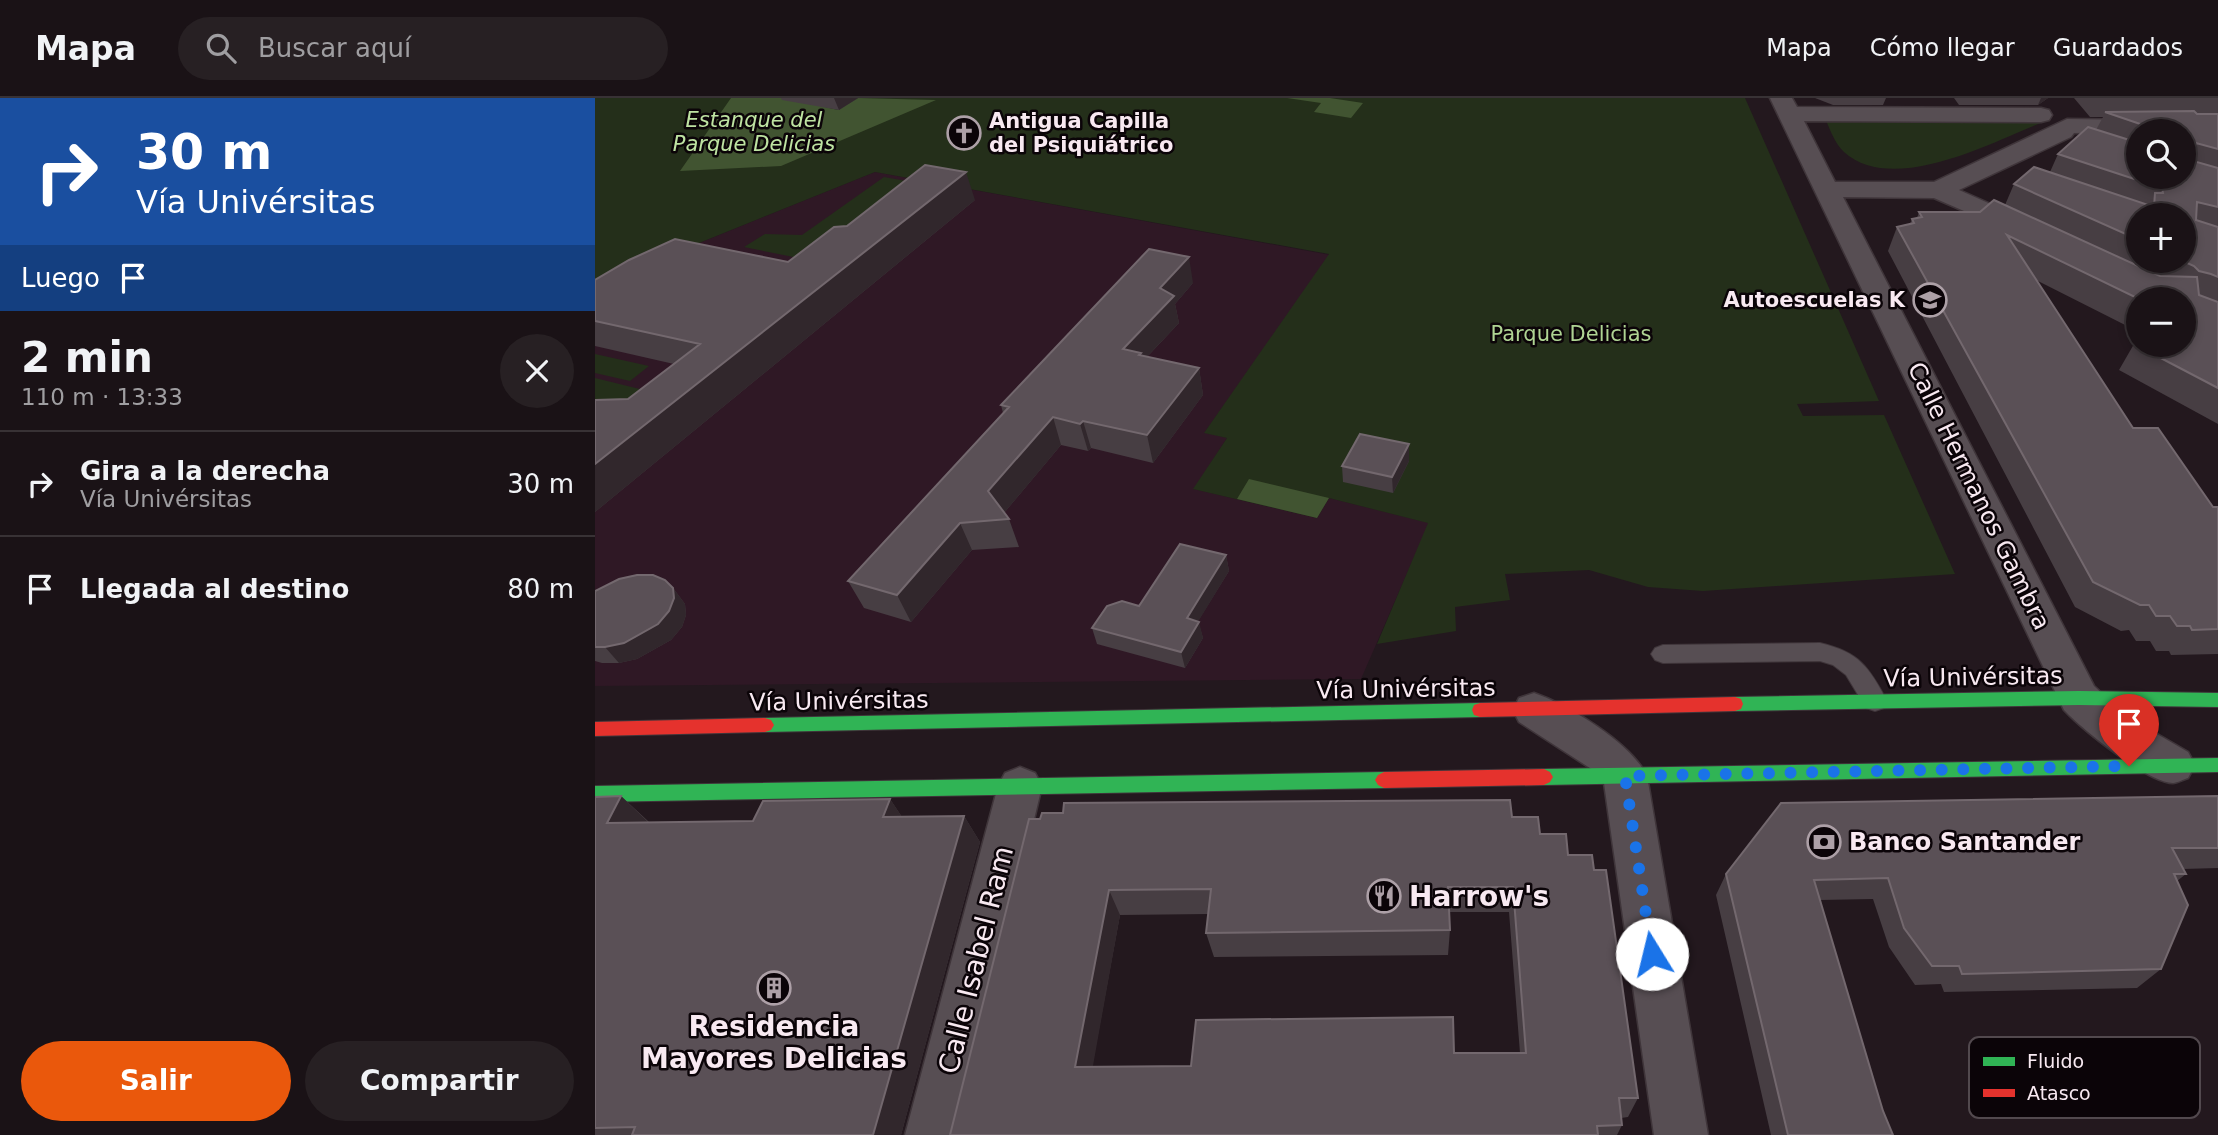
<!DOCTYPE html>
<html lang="es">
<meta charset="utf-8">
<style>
:root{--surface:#1a1216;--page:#272023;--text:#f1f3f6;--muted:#9f9ea1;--line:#383235;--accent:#ea580c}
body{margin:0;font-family:"DejaVu Sans",sans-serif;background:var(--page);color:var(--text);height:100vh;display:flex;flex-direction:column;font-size:26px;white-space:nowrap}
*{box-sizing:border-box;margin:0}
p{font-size:23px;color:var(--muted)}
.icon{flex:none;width:38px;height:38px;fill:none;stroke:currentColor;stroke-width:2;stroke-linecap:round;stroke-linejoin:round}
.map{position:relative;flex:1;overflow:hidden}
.side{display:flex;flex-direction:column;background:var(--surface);width:595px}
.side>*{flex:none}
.hud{background:#1a4fa0;color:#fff;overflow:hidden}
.tools{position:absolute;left:1531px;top:21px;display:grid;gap:14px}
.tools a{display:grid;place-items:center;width:70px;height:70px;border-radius:50%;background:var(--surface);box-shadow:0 4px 10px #0003,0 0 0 2px var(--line);font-size:35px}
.pin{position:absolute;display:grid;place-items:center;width:60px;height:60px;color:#fff;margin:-72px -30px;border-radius:50% 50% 50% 0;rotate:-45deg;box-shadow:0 0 7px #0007}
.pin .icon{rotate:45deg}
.me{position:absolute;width:77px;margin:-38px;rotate:351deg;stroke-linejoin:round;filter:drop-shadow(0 0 5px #0008)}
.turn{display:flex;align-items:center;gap:24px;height:147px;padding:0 21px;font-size:32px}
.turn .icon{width:91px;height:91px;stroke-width:2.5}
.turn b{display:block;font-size:49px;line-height:60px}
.then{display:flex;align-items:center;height:66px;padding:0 21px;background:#0003;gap:14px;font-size:26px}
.round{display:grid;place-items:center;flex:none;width:74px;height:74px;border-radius:37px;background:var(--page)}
.summary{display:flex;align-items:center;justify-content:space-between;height:119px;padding:0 21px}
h1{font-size:42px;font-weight:600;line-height:52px}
.primary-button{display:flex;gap:14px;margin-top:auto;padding:14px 21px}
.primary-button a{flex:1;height:80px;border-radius:42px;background:var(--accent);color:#fff;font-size:28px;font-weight:600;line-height:80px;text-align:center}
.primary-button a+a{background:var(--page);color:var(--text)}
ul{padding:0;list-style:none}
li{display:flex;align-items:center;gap:21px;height:105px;padding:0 21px;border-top:2px solid var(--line)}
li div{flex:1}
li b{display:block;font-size:26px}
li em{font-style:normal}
header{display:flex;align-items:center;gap:42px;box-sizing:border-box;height:98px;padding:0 35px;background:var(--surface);border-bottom:2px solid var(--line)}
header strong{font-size:33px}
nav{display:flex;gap:38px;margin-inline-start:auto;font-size:24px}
.search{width:490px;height:63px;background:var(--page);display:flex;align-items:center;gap:18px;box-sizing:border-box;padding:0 24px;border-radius:38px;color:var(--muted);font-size:26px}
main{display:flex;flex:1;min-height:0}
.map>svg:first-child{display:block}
.built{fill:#2f1825}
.green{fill:#242f1a}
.water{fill:#415431}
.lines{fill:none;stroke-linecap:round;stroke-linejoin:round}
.lane-casing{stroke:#3f353a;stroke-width:2}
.street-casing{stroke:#3f353a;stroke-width:3}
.fast-casing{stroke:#3f353a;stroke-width:2}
.jam-casing{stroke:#3f353a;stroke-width:2}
.lane{fill:#574e53;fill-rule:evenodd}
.street{fill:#574e53;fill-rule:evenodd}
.fast{fill:#30b455;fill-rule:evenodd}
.jam{fill:#e5322d;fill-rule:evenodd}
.wall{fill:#473e43;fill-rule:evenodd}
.shaded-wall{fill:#31272c}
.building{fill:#5a5056;stroke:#73686e;stroke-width:2;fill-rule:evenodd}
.route{stroke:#1a73e8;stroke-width:12;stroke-dasharray:0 21.6}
.labels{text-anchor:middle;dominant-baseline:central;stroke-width:5;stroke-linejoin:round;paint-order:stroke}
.far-water-label{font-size:21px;font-style:italic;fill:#bee3a2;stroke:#0b0408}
.far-poi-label{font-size:21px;font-weight:bold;fill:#f8e9f1;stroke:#0b0408;text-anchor:start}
.far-park-label{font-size:21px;fill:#afd493;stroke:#0b0408}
.street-label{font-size:24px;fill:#f8e9f1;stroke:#0b0408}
.poi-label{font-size:24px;font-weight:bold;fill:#f8e9f1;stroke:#0b0408;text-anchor:start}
.near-poi-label{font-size:28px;font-weight:bold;fill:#f8e9f1;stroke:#0b0408;text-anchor:start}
.near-street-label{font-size:28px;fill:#f8e9f1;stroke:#0b0408}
.key{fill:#0b0408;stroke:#52494e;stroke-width:2}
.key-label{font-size:19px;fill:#f8e9f1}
</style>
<header>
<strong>Mapa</strong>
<div class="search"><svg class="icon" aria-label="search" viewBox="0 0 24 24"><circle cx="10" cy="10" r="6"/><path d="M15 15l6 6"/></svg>Buscar aquí</div>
<nav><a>Mapa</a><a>Cómo llegar</a><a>Guardados</a></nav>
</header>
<main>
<section class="side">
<div class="hud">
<div class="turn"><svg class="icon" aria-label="right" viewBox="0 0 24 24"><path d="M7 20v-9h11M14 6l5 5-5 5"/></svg><div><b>30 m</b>Vía Univérsitas</div></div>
<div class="then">Luego<svg class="icon" aria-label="arrive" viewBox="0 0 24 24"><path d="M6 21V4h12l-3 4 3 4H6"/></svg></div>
</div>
<div class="summary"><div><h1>2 min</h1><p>110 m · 13:33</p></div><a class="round"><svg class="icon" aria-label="close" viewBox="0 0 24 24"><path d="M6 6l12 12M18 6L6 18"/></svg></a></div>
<ul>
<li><svg class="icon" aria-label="right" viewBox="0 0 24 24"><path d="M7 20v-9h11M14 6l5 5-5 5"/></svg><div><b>Gira a la derecha</b><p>Vía Univérsitas</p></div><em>30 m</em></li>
<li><svg class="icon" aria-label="arrive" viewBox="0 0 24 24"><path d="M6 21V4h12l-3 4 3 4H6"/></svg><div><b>Llegada al destino</b></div><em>80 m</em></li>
</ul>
<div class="primary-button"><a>Salir</a><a>Compartir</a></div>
</section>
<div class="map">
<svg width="1623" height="1037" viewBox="0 0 1623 1037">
<rect width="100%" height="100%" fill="#23181e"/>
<path class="built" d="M280,74l455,83 -125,177 22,6 -33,51 123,29 12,-20 100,25 -68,156 -766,7v-401z"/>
<path class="green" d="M0,0h1150l134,303 -82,3 6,12 81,-1 71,159 -252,17 -55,-4 -59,-17 -84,4 5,26 -55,7 1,24 -79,13 51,-121 -99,-25 -12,20 -124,-29 34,-51 -23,-5 125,-179 -454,-82 -280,113z
M1228,16l211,2 9,6c-51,20 -150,74 -199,30 -10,-9 -15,-26 -21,-38z
M289,79l51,9 -112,77 -79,-16 21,-13 37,1z
M0,256l54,12 -19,15 -35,-8z
M0,280l57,14 -57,46z"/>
<path class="water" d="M136,0h55l52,12 20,-12 78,2 -155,66 -101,5z
M692,0h43l33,5 -12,15 -37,-6 7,-9z
M654,381l80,19 -12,20 -80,-19z"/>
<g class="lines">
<defs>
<path id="lane" d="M1225,545c39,9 49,24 67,58l-3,7 -9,3 -9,-3 -20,-33 -13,-10 -13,-4 -157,2 -8,-3 -4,-6 4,-6 8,-3z"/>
<path id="street" d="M1175,0h22l5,9 244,1 8,2 3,5 -3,5 -8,2 -237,-1 31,61h99l133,-63 151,2v14h-34v-4l-110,2 -3,4 -112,53 81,36 4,6 -4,6 -9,2 -97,-42 -91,-1 251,489 32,30 62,36 7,13 -7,13c-4,1 -11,5 -15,5 -25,0 -91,-54 -109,-73z
M939,595c35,12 97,50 113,83l61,359h-54l-50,-352 -11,-13 -74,-48 -6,-12 6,-12z
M425,669l15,6 7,13 -83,349h-54l93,-349 7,-13z"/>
<path id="fast" d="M1484,593l139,2v14l-139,-2 -344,6 -6,-2 -2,-5 2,-5 6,-2z
M885,605l6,2 2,5 -2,5 -6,2 -715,15 -6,-2 -3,-5 3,-5 6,-2z
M1623,660v14l-674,13 -6,-3 -3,-5 3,-5 6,-3z
M789,674l6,3 3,5 -3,5 -6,3 -789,14v-16z"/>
<path id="jam" d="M1140,599l6,2 2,5 -2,5 -6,2 -255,6 -6,-2 -2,-5 2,-5 6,-2z
M170,620l6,2 3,5 -3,5 -6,2 -170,4v-14z
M949,671l6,3 3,5 -3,5 -6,3 -160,3 -6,-3 -3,-5 3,-5 6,-3z"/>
</defs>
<use href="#lane" class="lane-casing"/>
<use href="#street" class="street-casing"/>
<use href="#fast" class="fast-casing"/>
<use href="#jam" class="jam-casing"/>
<use href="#lane" class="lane"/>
<use href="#street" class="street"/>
<use href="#fast" class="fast"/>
<use href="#jam" class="jam"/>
</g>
<path class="wall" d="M186,0h77l-19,12 -57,-10z
M1220,0h71l-3,7h-50z
M1359,0h94l-10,7h-79z
M1479,0h144v326l-99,-54 15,-26 50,1v-46h-45v33l-103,-52 97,148 80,79h5v147l-47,1 -2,-4h-13l-6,-10h-14l-7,-11 -8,1 -46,-24 -187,-356 9,-24 13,-3 2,-5 5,-1 2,-6h61l25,-7 9,-21 36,-12 8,-18 38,-24 7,-13h-13zM1544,33h45l-45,46zM1544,117l45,46h-45z
M380,102l-380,312v-112l33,-1 46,-35 -79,-18v-66l193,-18 59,-36z
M598,185l-18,21 4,19 -32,34 52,11 4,27 -50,68 -62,-15 -3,3 -27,-6 -57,68 5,6 10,28 -47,3 -61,72 -47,-14 -16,-27 155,-168 -2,-8z
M814,363l-16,32 -50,-11 -1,-16z
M631,457l3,16 -31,50 5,17 -18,30 -88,-24 -5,-16 47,-22z
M78,490l12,16 1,11 -4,12 -11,13 -34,19 -18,4h-17l-7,-2v-70z
M26,698l28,26 104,-1 137,-22 12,18 62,-1 16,26 -79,293h-306v-338z
M1623,698v72l-35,1 3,5 -9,7 -16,88 -24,19 -193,4 -3,-8 -26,1 -26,-38 -16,-48 -53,1 63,211 10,24h-122l-55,-240 10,-21z
M917,719l28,17 28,21 26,15 44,228 -10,19 -7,1 1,7 -5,10h-667l79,-316zM854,814h60l11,141h-66l-263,13 -99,1 28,-152 88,-1 -2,19 8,24 234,-2 2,-25z"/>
<path class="shaded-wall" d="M239,0h24l-19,12z
M1446,0h7l-10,7z
M371,74l9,28 -380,312v-48z
M594,159l4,26 -18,21 4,19 -36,38 -20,-12 37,-61z
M604,270l4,27 -50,68 -6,-28z
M458,319l8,28 -62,74 -11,-28z
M488,323l8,27 -3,3 -8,-27z
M814,346v17l-16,32 -1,-16z
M365,425l12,27 -61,72 -14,-27z
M631,457l3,16 -39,64 -3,-17z
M78,490l12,16 1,11 -4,12 -11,13 -34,19 -18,4 -14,-16z
M604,524l4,16 -18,30 -4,-16z
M26,698l28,27h-42z
M295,701l18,27 -25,-9z
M369,718l16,26 -79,293h-28z
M514,792l11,25 -31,173 -14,-21z"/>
<path class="building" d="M1599,13l3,3h21v35l-22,-6 -1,8h-11v-20h-32v-3l-47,-16z
M1493,29l51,16v34h45v-24l2,6 32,9v39l-21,-5 -1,18 22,7v50l-7,-3 -12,-3 -5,-5 -11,-5 1,-46h-45v25l-125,-56 20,-17 120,40 1,-14h8l-1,-5 -104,-34z
M330,67l41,7 -371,292v-64l33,-1 72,-55 -105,-23v-41l34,-20 46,-21 113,23 46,-35 13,-1z
M1399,102l166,76 37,1 2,18 19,7v86l-84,-44 5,-2v3h45v-46h-45l-132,-64 126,193h25l55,79h5v122l-26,1 -2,-4h-13l-7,-10h-14l-7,-11h-9l-47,-23 -196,-355 17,-4 -2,-4 10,-2 -3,-5h61z
M554,151l40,8 -29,31 14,8 -51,53 18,4 -2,2 60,13 -52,67 -64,-14 -3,3 -27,-7 -65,74 21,28 -49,4 -63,72 -49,-14 161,-174 -8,-2z
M765,336l49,10 -17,33 -50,-11z
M585,446l46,11 -39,63 12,4 -18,30 -89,-24 15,-22 15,-5 17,5z
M42,477h16l12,5 8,8 1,10 -5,13 -11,13 -34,19 -19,4h-10v-56l24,-12z
M26,698l-14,27 146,-2 10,-20 127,-2 -7,18 81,-1 -91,319h-241l3,-8 -40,1v-331z
M1623,698v52h-46l14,26h-12l14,31 -27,64 -199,5 -3,-8h-27l-28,-38 -16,-50 -74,2 69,231 10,24h-105l-62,-261 55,-71z
M915,702l2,17h26l2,17h26l2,21h24l2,15h12l32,228h-19l3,27 -25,1 1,9h-648l79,-316h11l2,-6h21l1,-10zM853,789h65l13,166h-72l-1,-36 -257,3 -5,46 -116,1 34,-177 102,-1 -5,44 244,-3z"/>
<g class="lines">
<path class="route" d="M1057,856l-27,-178 504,-10"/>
</g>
<defs>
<symbol id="church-ring" viewBox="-11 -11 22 22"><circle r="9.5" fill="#0b0408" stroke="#ada0a7" stroke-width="1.5"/><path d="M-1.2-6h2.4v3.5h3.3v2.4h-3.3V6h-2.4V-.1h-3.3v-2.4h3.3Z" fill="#ada0a7"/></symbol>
<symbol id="school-ring" viewBox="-11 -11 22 22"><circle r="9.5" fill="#0b0408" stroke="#ada0a7" stroke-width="1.5"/><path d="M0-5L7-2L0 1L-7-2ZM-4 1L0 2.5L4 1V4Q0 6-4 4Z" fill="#ada0a7"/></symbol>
<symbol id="bank-ring" viewBox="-11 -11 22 22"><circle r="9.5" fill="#0b0408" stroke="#ada0a7" stroke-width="1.5"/><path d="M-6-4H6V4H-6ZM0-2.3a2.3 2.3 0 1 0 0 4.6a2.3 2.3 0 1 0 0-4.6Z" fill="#ada0a7"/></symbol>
<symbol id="restaurant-ring" viewBox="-11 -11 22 22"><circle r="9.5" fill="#0b0408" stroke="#ada0a7" stroke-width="1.5"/><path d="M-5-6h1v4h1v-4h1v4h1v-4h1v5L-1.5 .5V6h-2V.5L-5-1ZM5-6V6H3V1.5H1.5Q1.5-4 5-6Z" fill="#ada0a7"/></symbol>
<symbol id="building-ring" viewBox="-11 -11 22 22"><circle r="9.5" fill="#0b0408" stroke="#ada0a7" stroke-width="1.5"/><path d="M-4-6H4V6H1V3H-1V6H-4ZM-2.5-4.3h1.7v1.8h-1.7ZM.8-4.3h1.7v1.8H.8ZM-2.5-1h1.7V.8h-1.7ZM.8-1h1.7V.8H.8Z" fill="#ada0a7"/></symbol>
</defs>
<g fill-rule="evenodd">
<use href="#church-ring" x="350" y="16" width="38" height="38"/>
<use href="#school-ring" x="1316" y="183" width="38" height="38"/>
<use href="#bank-ring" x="1210" y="725" width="38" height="38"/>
<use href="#restaurant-ring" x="770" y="779" width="38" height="38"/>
<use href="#building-ring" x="160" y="871" width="38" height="38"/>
</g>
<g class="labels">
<g class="far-water-label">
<text x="159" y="22">Estanque del<tspan x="159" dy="24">Parque Delicias</tspan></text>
</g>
<g class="far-poi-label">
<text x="394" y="23">Antigua Capilla<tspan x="394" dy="24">del Psiquiátrico</tspan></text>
<text x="1310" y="202" text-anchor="end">Autoescuelas K</text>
</g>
<g class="far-park-label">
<text x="976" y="236">Parque Delicias</text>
</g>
<g class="street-label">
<text transform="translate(1384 398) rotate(64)">Calle Hermanos Gambra</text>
<text transform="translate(1378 579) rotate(-1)">Vía Univérsitas</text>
<text transform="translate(811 591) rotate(-1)">Vía Univérsitas</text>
<text transform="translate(244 603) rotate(-1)">Vía Univérsitas</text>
</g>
<g class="poi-label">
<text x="1254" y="744">Banco Santander</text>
</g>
<g class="near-poi-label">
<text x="814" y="798">Harrow's</text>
<text x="179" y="928" text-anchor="middle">Residencia<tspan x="179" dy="32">Mayores Delicias</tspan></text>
</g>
<g class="near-street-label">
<text transform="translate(381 862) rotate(-76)">Calle Isabel Ram</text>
</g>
</g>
<rect x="1374" y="939" width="231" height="81" rx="10" class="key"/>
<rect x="1388" y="959" width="32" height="9" fill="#30b455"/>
<rect x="1388" y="991" width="32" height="8" fill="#e5322d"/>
<g class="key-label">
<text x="1432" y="970">Fluido</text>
<text x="1432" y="1002">Atasco</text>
</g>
</svg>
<div class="tools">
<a><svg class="icon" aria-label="search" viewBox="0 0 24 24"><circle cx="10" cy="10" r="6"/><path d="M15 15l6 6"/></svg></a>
<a>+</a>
<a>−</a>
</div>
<div class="pin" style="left:1534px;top:668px;background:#d93025"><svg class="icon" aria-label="arrive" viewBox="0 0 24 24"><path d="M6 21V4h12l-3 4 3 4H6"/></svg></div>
<svg class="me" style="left:1057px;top:856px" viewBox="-20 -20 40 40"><circle r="19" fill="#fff"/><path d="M0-13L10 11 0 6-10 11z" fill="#1a73e8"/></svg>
</div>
</main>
